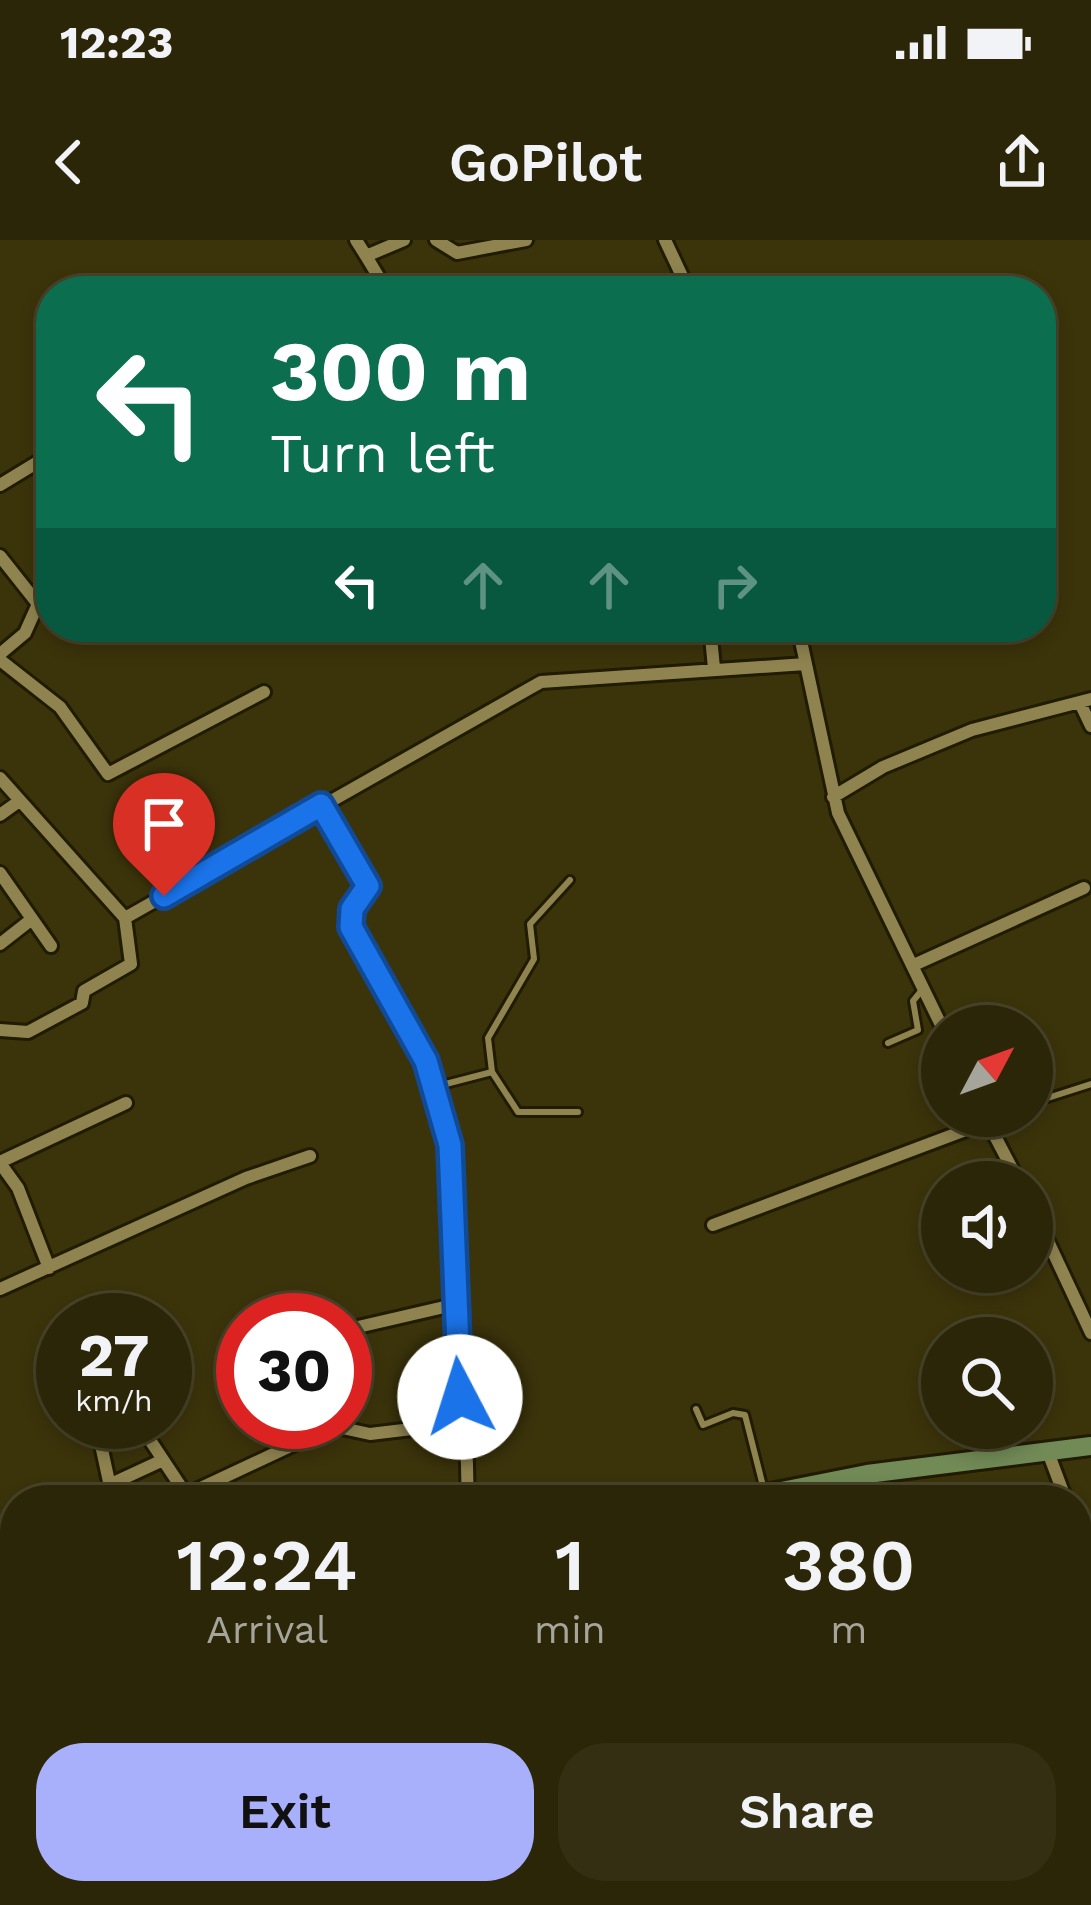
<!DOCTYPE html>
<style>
:root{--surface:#2c2608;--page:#342e12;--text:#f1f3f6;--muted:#a6a59c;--line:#484329;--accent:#a8b0fc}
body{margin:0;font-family:"Work Sans",sans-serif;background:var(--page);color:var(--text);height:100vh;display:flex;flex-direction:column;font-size:45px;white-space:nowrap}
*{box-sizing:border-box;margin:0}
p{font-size:39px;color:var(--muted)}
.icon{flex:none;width:66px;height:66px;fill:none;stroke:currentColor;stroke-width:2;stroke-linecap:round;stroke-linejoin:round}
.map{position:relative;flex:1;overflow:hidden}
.side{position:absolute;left:0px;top:1245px;width:1092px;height:420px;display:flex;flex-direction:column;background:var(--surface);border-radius:48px 48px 0 0;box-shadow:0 6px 18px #0003,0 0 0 3px var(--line)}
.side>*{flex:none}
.hud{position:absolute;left:36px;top:36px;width:1020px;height:366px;border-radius:48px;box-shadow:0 6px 18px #0003,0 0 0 3px var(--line);background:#0b6e4f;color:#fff;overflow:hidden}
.needle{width:78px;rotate:49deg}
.tools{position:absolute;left:921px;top:765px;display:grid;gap:24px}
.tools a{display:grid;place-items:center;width:132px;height:132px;border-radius:50%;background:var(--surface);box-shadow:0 6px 18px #0003,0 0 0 3px var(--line);font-size:60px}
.speed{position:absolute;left:36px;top:1053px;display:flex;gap:24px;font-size:60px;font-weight:700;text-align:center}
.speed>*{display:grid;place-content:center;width:156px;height:156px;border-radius:50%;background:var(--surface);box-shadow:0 6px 18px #0003,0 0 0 3px var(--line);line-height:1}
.speed small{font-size:30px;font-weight:400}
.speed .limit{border:18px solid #d22;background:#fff;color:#111}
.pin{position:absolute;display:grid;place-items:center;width:102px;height:102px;color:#fff;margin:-123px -51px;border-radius:50% 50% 50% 0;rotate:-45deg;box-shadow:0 0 12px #0007}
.pin .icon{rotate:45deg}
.me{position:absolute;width:132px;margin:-66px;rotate:355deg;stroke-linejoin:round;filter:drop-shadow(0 0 9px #0008)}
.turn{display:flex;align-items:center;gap:42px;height:252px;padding:0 36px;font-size:54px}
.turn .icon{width:156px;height:156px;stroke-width:2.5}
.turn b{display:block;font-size:84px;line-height:102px}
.lanes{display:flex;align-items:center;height:114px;padding:0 36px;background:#0003;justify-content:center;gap:60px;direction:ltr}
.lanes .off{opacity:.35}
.eta{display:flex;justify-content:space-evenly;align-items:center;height:204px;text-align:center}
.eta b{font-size:72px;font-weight:600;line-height:84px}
.action{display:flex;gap:24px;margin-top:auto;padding:24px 36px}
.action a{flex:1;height:138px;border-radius:48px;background:var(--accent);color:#111;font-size:48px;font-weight:600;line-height:138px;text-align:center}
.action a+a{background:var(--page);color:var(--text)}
.status{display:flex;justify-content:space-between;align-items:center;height:84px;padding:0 60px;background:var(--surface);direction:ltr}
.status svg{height:33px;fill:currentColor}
header{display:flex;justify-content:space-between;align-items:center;height:156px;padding:0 36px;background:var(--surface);font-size:54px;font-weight:600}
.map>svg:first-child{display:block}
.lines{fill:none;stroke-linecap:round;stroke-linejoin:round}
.lane-casing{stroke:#201b01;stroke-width:12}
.street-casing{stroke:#201b01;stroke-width:18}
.secondary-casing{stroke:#201b01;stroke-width:24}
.lane{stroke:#8f8450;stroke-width:6}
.street{stroke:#8f8450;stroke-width:12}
.secondary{stroke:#718a56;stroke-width:18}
.route-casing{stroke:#114b97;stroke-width:30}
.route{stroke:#1a73e8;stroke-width:21}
</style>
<div class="status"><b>12:23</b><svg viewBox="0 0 49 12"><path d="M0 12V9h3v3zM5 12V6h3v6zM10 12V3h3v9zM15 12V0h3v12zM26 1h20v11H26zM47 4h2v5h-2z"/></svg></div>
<header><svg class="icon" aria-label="back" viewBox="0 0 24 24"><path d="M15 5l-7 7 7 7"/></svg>GoPilot<svg class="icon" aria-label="share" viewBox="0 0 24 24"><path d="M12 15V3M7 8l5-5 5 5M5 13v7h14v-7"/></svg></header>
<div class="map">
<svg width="1091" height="1665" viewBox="0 0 1091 1665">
<rect width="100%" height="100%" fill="#3b330a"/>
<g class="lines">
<defs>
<path id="lane" d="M888,803l30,-13 -5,-29 9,-11
M492,832l26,40h60
M438,846l54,-14 -4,-34 46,-79 -4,-35 40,-44
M1032,863l59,-19
M987,882l14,-6
M696,1169l7,16 30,-12 12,2 19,75"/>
<path id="street" d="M356,0l10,16 38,-16
M436,0l21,13 69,-13
M665,0l24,51
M366,16l21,35
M358,51l23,-10
M0,245l51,-31
M0,316l38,48 -13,29 -25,21
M710,387l4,41
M798,387l40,186 104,214
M0,420l60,47 48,67 156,-82
M1080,463l11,23
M0,538l125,140 6,46 -47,27 -2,12 -54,29 -28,-2
M833,557l50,-30 89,-37 119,-31
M321,565l47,81 -18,31c9,54 69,112 86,172 24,78 14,140 17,218 2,64 17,129 14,193
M0,575l18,-13
M0,633l51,73
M125,678l416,-236 265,-18
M0,704l32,-25
M916,724l168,-76
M985,877l34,65
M0,922l126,-59
M0,923l18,25 31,80
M1032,967l59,126
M713,985l274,-103
M0,1049l246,-111 64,-22
M345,1090l108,-25
M233,1144l10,-6
M96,1182l17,78
M138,1182l51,77
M1048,1212l18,48
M109,1245l54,-25
M186,1255l147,-69 37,8 92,-11
M1077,1288l14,33
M1077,1419l14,-14
M1077,1588l14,14
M336,1650l5,15
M552,1650l4,15
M754,1650l7,15
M406,1665l19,-15
M870,1665l23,-15"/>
<path id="secondary" d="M736,1260l131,-26 224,-28
M0,1347l15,37
M0,1503l15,-6
M136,1650l7,15"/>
</defs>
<use href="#lane" class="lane-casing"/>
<use href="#street" class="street-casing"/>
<use href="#secondary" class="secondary-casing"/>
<use href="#lane" class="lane"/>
<use href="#street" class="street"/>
<use href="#secondary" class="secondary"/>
</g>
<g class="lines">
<defs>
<path id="route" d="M164,656l157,-91 47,81 -16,23 -1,18 75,134 24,84 10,252"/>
</defs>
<use href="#route" class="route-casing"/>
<use href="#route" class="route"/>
</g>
</svg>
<div class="tools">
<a><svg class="needle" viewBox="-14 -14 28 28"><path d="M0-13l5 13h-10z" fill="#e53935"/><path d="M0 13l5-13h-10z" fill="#a6a59c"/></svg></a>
<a><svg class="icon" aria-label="sound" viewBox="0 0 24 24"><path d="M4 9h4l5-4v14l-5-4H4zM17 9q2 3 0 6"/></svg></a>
<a><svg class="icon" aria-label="search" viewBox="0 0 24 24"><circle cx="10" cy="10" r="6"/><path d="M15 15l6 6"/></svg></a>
</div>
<div class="speed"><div>27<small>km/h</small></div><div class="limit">30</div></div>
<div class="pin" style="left:164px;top:656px;background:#d93025"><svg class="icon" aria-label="arrive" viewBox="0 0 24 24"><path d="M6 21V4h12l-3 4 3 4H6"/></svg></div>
<svg class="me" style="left:460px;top:1157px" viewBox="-20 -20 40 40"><circle r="19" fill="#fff"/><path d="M0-13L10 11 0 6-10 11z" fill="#1a73e8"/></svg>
<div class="hud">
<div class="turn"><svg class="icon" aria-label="left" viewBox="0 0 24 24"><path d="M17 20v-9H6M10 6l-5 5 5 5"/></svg><div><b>300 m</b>Turn left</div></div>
<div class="lanes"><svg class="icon" aria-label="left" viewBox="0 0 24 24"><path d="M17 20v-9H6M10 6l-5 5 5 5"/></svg><svg class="icon off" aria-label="ahead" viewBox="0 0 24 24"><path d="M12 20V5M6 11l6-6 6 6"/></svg><svg class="icon off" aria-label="ahead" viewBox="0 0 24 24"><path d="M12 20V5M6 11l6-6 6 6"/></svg><svg class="icon off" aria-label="right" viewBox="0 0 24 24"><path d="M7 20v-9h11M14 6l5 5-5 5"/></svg></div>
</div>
<section class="side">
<div class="eta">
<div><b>12:24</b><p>Arrival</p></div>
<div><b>1</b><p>min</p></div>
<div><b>380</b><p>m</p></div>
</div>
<div class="action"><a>Exit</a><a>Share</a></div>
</section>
</div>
